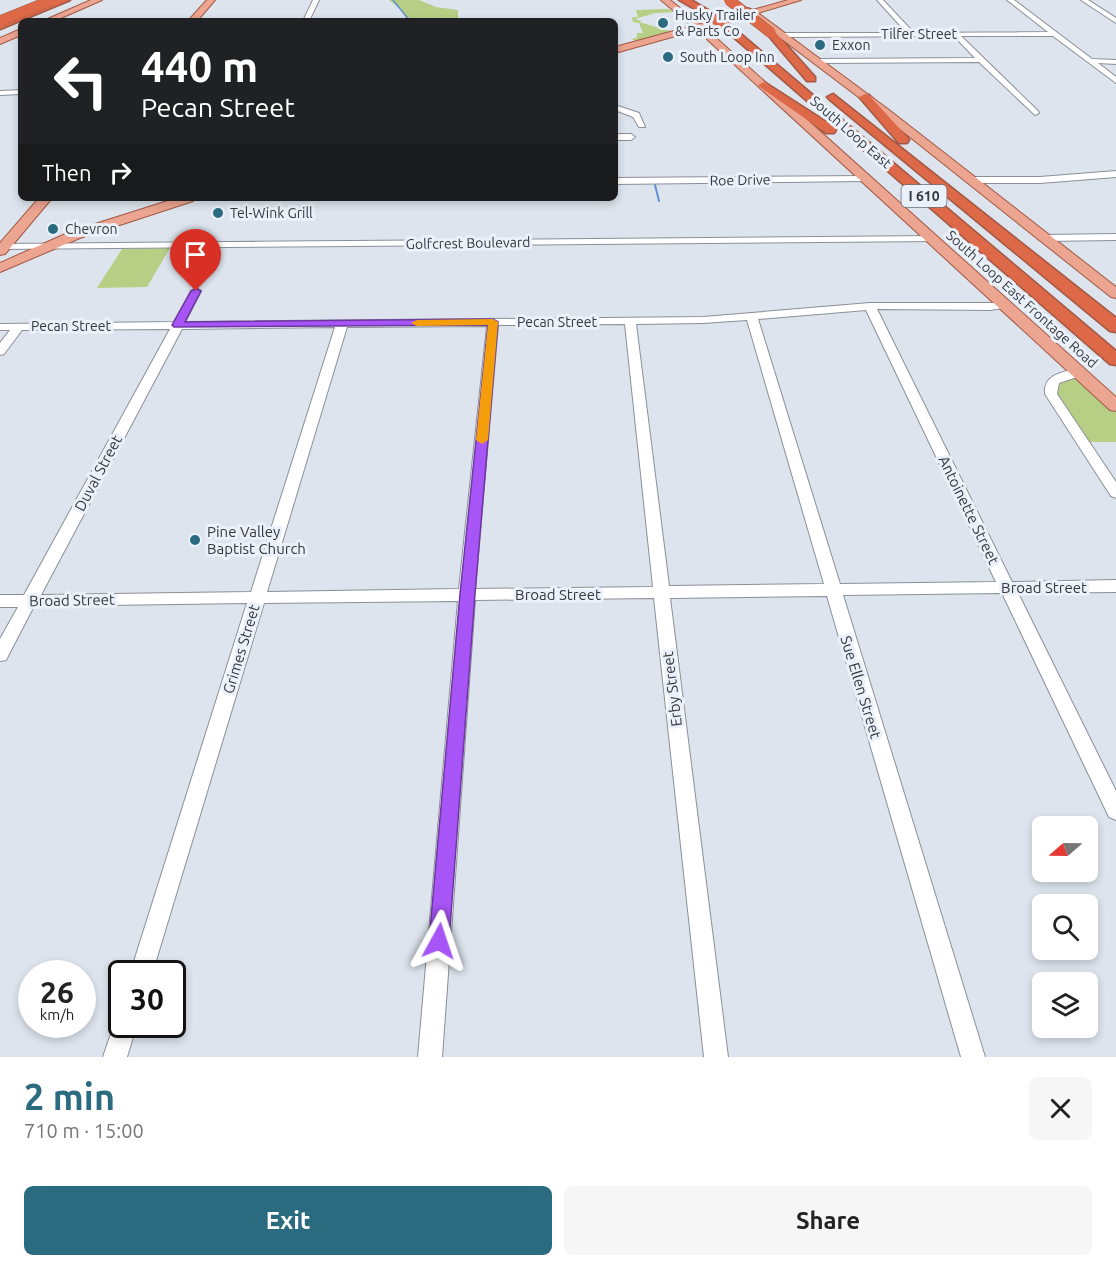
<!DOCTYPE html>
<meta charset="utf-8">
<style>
:root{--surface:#fff;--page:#f6f6f6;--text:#222;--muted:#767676;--accent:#2b6b80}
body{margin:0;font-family:Ubuntu,sans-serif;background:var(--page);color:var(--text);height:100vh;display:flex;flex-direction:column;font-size:22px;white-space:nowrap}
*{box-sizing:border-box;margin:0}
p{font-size:20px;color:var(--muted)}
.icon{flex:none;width:33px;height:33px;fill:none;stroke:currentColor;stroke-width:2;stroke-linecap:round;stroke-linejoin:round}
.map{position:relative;height:1057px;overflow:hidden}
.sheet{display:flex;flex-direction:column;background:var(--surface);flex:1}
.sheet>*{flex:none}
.banner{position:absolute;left:18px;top:18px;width:600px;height:183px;border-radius:9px;box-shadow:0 3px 9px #0003;background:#202124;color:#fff;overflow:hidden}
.needle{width:39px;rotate:250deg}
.controls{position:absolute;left:1032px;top:816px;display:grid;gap:12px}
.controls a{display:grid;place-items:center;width:66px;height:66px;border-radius:9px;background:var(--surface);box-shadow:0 3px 9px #0003;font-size:30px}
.speed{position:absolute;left:18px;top:960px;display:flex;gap:12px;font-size:30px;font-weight:700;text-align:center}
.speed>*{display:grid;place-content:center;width:78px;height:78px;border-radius:50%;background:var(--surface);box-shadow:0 3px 9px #0003;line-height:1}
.speed small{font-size:15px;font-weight:400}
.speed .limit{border:3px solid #111;border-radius:9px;background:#fff;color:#111}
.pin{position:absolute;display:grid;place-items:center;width:51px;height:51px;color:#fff;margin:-62px -26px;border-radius:50% 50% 50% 0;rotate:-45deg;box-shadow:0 0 6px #0007}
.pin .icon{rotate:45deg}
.me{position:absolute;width:66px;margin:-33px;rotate:5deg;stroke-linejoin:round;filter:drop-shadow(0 0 4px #0008)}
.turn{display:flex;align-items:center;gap:21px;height:126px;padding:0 24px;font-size:27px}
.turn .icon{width:78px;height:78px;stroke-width:2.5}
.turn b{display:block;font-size:42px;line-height:51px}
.then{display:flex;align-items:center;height:57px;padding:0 24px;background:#0003;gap:12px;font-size:22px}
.round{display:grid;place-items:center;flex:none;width:63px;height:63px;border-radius:9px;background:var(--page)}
.overview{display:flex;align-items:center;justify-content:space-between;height:102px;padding:0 24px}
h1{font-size:36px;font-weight:700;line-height:45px;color:var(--accent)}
.button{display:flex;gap:12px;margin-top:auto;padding:12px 24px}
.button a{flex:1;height:69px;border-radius:9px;background:var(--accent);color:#fff;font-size:24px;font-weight:700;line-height:69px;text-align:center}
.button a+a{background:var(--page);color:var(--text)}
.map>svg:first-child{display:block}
.green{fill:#b6cf84}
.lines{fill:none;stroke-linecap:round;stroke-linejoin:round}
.stream-far1{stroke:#6190d7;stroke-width:1.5}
.stream{stroke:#6190d7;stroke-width:2}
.minor-casing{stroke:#8a9098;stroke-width:2}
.major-casing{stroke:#a25844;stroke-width:2}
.highway-casing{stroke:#a25844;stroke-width:3}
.minor{fill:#fff;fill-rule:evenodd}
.major{fill:#eba591;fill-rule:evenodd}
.highway{fill:#dd6948;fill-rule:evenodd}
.highway-bridge-casing{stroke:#a25844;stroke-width:11;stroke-linecap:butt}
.highway-bridge{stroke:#dd6948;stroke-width:10}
.route{fill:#a855f7;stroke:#6d37a1;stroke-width:1.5}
.slow{fill:#f59e0b}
.poi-dot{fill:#2b6b80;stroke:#eaf1fa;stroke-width:2}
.labels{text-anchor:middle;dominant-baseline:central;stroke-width:6;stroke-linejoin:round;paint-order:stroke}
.far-poi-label{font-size:14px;fill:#35383c;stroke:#eaf1fa;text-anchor:start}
.far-street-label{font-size:14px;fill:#35383c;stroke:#eaf1fa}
.shield{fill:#eaf1fa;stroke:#6b7075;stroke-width:1.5}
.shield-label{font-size:14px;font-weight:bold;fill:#35383c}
.street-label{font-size:15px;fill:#35383c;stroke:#eaf1fa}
.poi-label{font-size:15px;fill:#35383c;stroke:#eaf1fa;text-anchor:start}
</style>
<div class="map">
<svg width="1116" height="1057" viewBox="0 0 1116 1057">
<rect width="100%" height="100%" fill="#dde4ed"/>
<path class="green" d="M389,0h30l17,7 22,3v11h-50l-8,-12z
M668,9l6,3 -19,1 -20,6 7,2 -3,1 31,9 -27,9h-12l6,-3v-4h6l-4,-10 -6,-1 -1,-5h6l-2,-7z
M170,248l-23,39 -50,1 25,-39z
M1076,378l10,5 30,28v31h-27l-32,-46 -1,-7 5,-6z"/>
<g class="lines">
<path class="stream-far1" d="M393,0l17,21"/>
<path class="stream" d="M655,185l4,16"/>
<defs>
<path id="minor" d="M313,0h6l-10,21h-6z
M877,0h6l31,33 134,-1 -41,-32h7l78,59 24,1v4l-18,-1 18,14v6l-63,-47h-92l77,75 1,2 -4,2 -56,-53 -159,1 -4,-2 4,-2 155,-1 -21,-22 -170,1 -3,-2 3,-2h123z
M1081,0h7l28,18v5z
M21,90v4l-21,1v-4z
M615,105l24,8 6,14h-6l-6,-10 -18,-7z
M615,134h16l4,3 -4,3h-16z
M1116,171v6l-76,6h-71l-5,-3 5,-3h71z
M867,176v4l-3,1 -249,3v-6z
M1116,234v6l-72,1 -5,-3 5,-3z
M933,236l4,1v4l-937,8v-4l3,-1z
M196,288l5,3 -16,31 518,-5 167,-14h140v4l-20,3 -113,-1 135,273 104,-2v12l-98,1 98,198v29l-7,-3 -107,-224 -159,2 142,462h-24l-134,-461 -157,2 58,459h-24l-50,-459 -179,2 -33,457h-24l40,-456 -194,2 -112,371h-22l117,-371 -213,3 -28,54 -6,1v-22l18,-32h-18v-12h24l146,-266 -148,1 -18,24 -4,1v-12l10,-13h-10v-6l174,-2 17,-31zM866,310l130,272 -156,2 -82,-265zM747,320l77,264 -155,2 -33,-262 67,-1zM625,324l28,263 -178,2 23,-264zM487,326l-28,263 -192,3 80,-265zM335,327l-84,265 -210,3 141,-266z
M1079,368l4,1 2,3 -2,3 -24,8 -2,11 59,88v16l-5,-2 -66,-102c-2,-20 19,-22 34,-26z
M122,1014v10h15l-10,33h-24l14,-41z"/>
<path id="major" d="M91,0h11l-48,21h-11z
M207,0h8l-18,21h-9z
M661,0h9l30,24 45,-12 -1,-2 4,-2 5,2 35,-10h13l-43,13 131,97 227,177v11l-5,-1 -230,-183 -131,-99 -45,13 411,369v14l-6,-1 -413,-380 -82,23v-6l77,-21z
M21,29v6l-21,9v-6z
M39,198h13l-47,56 -5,1v-12z
M177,198h18l-2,3 -113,37 -80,34v-9l70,-31z"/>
<path id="highway" d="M57,0h13l-70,29v-6z
M679,0h12l24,14 -8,2z
M730,30h6l380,321v14l-6,-1 -380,-330z
M768,31h6l41,46v4h-8l-39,-46z
M764,82l70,45 2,3 -2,3h-8l-66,-46 -2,-2z
M833,94l283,224v14l-6,-1 -281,-232 -2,-2z
M865,94l4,1 38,42 2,3 -2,3h-8l-38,-44 -2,-2z"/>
</defs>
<use href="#minor" class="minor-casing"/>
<use href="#major" class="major-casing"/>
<use href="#highway" class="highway-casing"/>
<use href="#minor" class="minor"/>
<use href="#major" class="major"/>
<use href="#highway" class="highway"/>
<defs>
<path id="highway-bridge" d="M729,0l42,33
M710,14l23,18
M0,21l52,-21"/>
</defs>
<use href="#highway-bridge" class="highway-bridge-casing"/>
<use href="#highway-bridge" class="highway-bridge"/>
</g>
<path class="route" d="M196,288l5,3 -16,31 308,-3 5,3 -23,272 -26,347 -3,7 -7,3 -7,-3 -3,-7 31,-347 28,-269 -314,2 -2,-2 19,-34z"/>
<path class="slow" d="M493,319l5,3 -10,118 -6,4 -6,-4 12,-115 -71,1 -6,-3 6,-3z"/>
<g class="poi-dot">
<circle cx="663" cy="23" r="6"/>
<circle cx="820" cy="45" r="6"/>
<circle cx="668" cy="57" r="6"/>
<circle cx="218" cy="213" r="6"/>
<circle cx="53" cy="229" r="6"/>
<circle cx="195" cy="540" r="6"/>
</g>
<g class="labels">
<g class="far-poi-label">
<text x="675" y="15">Husky Trailer<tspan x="675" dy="16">&amp; Parts Co</tspan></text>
<text x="832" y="45">Exxon</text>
<text x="680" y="57">South Loop Inn</text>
<text x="230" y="213">Tel-Wink Grill</text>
<text x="65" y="229">Chevron</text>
</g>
<g class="far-street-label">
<text x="919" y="34">Tilfer Street</text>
<text transform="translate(851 132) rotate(41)">South Loop East</text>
<text transform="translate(740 180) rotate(-1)">Roe Drive</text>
<text transform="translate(468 243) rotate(-1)">Golfcrest Boulevard</text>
<text transform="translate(1022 299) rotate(42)">South Loop East Frontage Road</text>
<text x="557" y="322">Pecan Street</text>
<text x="71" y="326">Pecan Street</text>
</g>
<rect class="shield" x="901.5" y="185" width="45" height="22" rx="4.5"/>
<g class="shield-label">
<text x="924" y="196">I 610</text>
</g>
<g class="street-label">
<text transform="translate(98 473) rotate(-62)">Duval Street</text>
<text transform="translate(969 510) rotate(64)">Antoinette Street</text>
<text x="1044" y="587">Broad Street</text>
<text x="558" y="594">Broad Street</text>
<text transform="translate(72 600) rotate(-1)">Broad Street</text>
<text transform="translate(241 649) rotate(-73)">Grimes Street</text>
<text transform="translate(861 687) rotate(73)">Sue Ellen Street</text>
<text transform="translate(672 689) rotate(-97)">Erby Street</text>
</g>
<g class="poi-label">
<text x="207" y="531">Pine Valley<tspan x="207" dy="17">Baptist Church</tspan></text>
</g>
</g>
</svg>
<div class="controls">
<a><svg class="needle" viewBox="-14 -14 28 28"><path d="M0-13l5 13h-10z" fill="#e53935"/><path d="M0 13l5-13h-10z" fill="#767676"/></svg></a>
<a><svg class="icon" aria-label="search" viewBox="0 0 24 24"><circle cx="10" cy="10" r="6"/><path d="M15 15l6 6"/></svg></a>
<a><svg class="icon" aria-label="layers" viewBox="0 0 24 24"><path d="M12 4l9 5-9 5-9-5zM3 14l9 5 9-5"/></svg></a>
</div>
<div class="speed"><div>26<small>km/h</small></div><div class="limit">30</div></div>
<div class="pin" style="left:196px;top:291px;background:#d93025"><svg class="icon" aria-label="arrive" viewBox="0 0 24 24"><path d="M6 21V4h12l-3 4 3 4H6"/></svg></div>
<svg class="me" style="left:439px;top:941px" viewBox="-20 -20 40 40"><path d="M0-17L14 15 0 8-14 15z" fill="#a855f7" stroke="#fff" stroke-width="4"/></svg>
<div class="banner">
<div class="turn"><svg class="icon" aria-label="left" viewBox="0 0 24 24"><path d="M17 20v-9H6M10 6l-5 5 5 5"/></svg><div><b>440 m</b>Pecan Street</div></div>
<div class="then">Then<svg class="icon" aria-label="right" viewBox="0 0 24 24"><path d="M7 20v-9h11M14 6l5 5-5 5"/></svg></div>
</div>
</div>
<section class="sheet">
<div class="overview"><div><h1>2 min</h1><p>710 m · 15:00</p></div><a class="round"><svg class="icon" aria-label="close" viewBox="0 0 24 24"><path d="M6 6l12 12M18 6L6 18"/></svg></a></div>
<div class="button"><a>Exit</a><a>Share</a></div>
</section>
